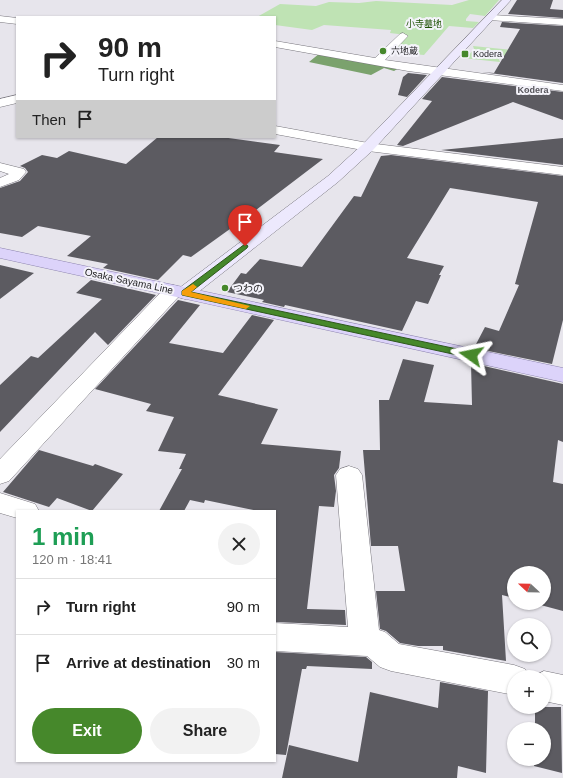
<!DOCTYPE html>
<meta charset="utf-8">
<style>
:root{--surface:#fff;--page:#f2f2f2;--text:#222;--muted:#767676;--line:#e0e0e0;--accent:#46882b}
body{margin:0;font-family:Arial,"Noto Sans JP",sans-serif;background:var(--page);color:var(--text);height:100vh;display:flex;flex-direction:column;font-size:15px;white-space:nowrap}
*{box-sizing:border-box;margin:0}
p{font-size:13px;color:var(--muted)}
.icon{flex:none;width:22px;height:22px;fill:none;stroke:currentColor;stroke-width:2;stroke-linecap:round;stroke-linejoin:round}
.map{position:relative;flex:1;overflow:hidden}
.drawer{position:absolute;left:16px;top:510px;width:260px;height:252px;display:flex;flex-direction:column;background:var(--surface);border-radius:0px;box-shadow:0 1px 3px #0004}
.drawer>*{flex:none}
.guide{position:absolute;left:16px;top:16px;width:260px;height:122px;border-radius:0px;box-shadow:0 1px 3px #0004;background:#fff;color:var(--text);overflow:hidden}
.needle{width:26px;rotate:292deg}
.tools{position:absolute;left:507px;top:566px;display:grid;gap:8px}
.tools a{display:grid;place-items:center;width:44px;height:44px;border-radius:50%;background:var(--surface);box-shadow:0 1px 3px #0004;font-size:20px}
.pin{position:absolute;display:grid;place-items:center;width:34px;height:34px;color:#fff;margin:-41px -17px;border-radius:50% 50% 50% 0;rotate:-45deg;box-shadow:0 0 4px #0007}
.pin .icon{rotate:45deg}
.me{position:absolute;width:44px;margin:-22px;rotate:282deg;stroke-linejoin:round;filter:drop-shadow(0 0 3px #0008)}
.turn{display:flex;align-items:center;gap:14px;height:84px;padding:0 16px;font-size:18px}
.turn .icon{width:52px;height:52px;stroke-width:2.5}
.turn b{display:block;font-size:28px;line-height:34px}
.then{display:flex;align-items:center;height:38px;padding:0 16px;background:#0003;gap:8px;font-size:15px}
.round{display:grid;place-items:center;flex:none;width:42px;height:42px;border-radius:21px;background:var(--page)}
.overview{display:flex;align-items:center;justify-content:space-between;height:68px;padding:0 16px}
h1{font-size:24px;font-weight:700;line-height:30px;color:#1e9e55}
.button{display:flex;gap:8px;margin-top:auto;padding:8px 16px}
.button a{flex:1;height:46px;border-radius:24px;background:var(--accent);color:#fff;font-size:16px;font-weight:700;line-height:46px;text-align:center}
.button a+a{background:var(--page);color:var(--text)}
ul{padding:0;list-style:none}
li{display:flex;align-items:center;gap:12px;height:56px;padding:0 16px;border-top:1px solid var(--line)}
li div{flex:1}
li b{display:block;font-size:15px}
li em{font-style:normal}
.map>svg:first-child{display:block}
.green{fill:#bfe3b4}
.water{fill:#7ba26d}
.building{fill:#5c5b61}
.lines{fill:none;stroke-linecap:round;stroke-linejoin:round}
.street-casing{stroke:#78767d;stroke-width:1}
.secondary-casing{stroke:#78767d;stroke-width:1}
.primary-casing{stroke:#8c83ae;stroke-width:1}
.street{fill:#fff;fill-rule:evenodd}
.secondary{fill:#ede9fd;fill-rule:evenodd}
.primary{fill:#dcd3fa;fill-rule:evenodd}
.route{fill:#46882b;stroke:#2e581c}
.slow{fill:#f59e0b}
.poi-dot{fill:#46882b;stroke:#f4f3fa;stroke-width:1.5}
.labels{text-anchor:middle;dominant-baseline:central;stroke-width:4;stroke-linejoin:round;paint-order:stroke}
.far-park-label{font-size:9px;fill:#1f5204;stroke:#f4f3fa}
.far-poi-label{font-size:9px;fill:#242426;stroke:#f4f3fa;text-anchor:start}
.far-neighbourhood-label{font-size:9px;font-weight:bold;fill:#57565c;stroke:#f4f3fa}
.street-label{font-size:10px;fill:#242426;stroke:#f4f3fa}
.poi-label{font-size:10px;fill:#242426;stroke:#f4f3fa;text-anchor:start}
</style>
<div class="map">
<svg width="563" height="778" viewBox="0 0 563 778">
<rect width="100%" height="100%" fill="#e7e5ec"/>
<path class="green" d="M469,0h30l-14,16 -15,-2 -4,5v2l13,1 -6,6 -24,-2 -25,29 -33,-3 15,-17 -16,-2 1,-3 -67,-5 -12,5 -37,-5v-8h-18l23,-13 36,2 13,-4 30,1 17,-2 76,4z
M473,46l90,9v6l-7,4 -57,-6 1,3 -38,-4 6,-2 6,-7z"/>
<path class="water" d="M320,53l79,15 -5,3 -10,-3 -13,7 -62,-13z"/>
<path class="building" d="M517,0h36l-3,9 13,1v8l-55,-4z
M502,22l61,4v57l-81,-11 12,1 26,-44 -20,-2z
M408,73l19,2 -20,22 -9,-2 5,-18z
M442,77l121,15v28l-50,-18 -110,44 -6,-1 35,-44 -10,-2z
M158,137h63l59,8 -6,7 49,7 -75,57 -57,41 -8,-2 -25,25 -55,-12 5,-4 -41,-8 24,-20 -53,-10 -16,11 -22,-4v-45l20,-7 8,-9 -3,-4 -5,-2 22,-11 15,3 12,-7 57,13z
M563,138v27l-122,-15z
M391,155l172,21v144l-11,44 -78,-16 11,-21 14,4 20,-46 -4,-1 23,-82 -88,-14 -43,70 37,8 -5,9h2l-13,29 -12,-3 -14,30 -117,-26 -1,2 -22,-5 2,-2 -37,-8 14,-19 5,1 14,-15 42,8 52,-71 7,1 20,-41z
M0,265l34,8 -34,26z
M91,280l65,15 -48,50 -13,-13 -95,100v-47l31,-29 7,2 64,-59 -26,-6z
M178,300l22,5 -31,38 54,10 29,-38 22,5 -56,75 60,14 -17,35 80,7 -2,17 -5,7 2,16 -2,16 -15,-1 -12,103 38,1 1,15 -71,-3v-111h-17l-53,-11 -1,3 -14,-3 -6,11h-25l23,-42h-3l7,-15 -28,-3 16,-34 -28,-6 5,-7 -56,-15z
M403,359l31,6 -10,37 48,3 -1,-42 92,21v58l-5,-2 -5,42 10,2v127l-30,-8h11v-30h-30v25l-12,-3 4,66 -63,-11v-4h-25l-18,-3 -14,-12 -6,-2 -4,-38h29l-7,-45h-27l-8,-96h17l-1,-50h10z
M39,450l54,16 2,-2 28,10 -31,37 -35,-13 -8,9 -46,-15z
M275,652l91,5 6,5v7l-65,-3 -1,3h-4l-16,86 -11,-1z
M440,682l48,9 -2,82 -28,-7 -1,12h-175l7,-33 69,17 12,-70 68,16z
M535,707h26l1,66 -28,-7v-7h10v-30h-9z"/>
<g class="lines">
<defs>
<path id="street" d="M492,15l71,4v6l-74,-5 -1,-2z
M0,16l17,2v6l-17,-2z
M403,33l5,3 -23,24 178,25v6l-155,-20 -133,-24v-6l100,17 25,-24z
M17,95v8l-17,4v-8z
M275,126l93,17 195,24v8l-195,-24 -93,-17z
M0,163l24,6 2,3 -7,8 -19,7v-9l9,-4 -9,-3z
M173,285l7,2 2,4 -2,4 -171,186 -9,3v-25l166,-172z
M349,466l9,3 4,6 17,155 6,2 14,12 115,21 11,4 4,8h-15v18l-123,-24 -11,-4 -13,-11 -92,-5v-28l73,4 -12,-152 4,-6z
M0,493l35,11 4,7h-22v7l-17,-5z
M544,671l19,4v30l-19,-4v-24h-12z"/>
<path id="secondary" d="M502,0h9l-138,150 -35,32 -146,115 -7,2 -7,-2 -2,-4 2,-4 150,-113 35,-32z"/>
<path id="primary" d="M0,248l563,120v14l-563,-124z"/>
</defs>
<use href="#street" class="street-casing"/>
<use href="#secondary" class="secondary-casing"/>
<use href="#primary" class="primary-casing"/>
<use href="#street" class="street"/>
<use href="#secondary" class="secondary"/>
<use href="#primary" class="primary"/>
</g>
<path class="route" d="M245,244l3,2 -1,2 -56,44 280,60 4,3 -4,3 -289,-63v-4z"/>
<path class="slow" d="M193,284l4,3 -6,5 59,14 -4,3 -64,-14v-4z"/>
<g class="poi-dot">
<circle cx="383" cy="51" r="4"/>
<rect x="461" y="50" width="8" height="8" rx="2"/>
<circle cx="225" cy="288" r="4"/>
</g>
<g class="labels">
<g class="far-park-label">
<text x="424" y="24">小寺墓地</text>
</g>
<g class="far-poi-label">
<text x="391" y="51">六地蔵</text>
<text x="473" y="54">Kodera</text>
</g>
<g class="far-neighbourhood-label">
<text x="533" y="90">Kodera</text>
</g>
<g class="street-label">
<text transform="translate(129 281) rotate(12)">Osaka Sayama Line</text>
</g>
<g class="poi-label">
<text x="233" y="288">つわの</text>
</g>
</g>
</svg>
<div class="tools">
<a><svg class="needle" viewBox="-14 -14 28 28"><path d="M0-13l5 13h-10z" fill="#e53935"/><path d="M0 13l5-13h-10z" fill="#767676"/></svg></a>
<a><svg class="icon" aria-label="search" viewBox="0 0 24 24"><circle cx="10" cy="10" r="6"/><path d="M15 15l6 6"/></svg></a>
<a>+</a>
<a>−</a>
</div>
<div class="pin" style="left:245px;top:246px;background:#d93025"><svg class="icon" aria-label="arrive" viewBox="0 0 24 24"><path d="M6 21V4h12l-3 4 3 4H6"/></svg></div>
<svg class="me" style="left:471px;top:355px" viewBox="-20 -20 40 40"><path d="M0-17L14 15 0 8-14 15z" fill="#46882b" stroke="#fff" stroke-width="4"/></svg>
<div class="guide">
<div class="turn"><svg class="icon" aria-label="right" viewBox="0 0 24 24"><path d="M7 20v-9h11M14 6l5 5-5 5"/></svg><div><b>90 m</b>Turn right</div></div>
<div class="then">Then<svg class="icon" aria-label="arrive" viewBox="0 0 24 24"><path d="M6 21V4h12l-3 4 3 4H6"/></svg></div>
</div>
<section class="drawer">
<div class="overview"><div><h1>1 min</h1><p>120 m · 18:41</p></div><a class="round"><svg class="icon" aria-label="close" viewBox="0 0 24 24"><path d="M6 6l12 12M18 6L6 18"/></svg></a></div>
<ul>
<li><svg class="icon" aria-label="right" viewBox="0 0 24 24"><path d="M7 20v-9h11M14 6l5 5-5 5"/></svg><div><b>Turn right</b></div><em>90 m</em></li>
<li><svg class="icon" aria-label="arrive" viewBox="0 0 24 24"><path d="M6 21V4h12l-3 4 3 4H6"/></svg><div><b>Arrive at destination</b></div><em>30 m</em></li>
</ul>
<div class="button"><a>Exit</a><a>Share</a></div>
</section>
</div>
